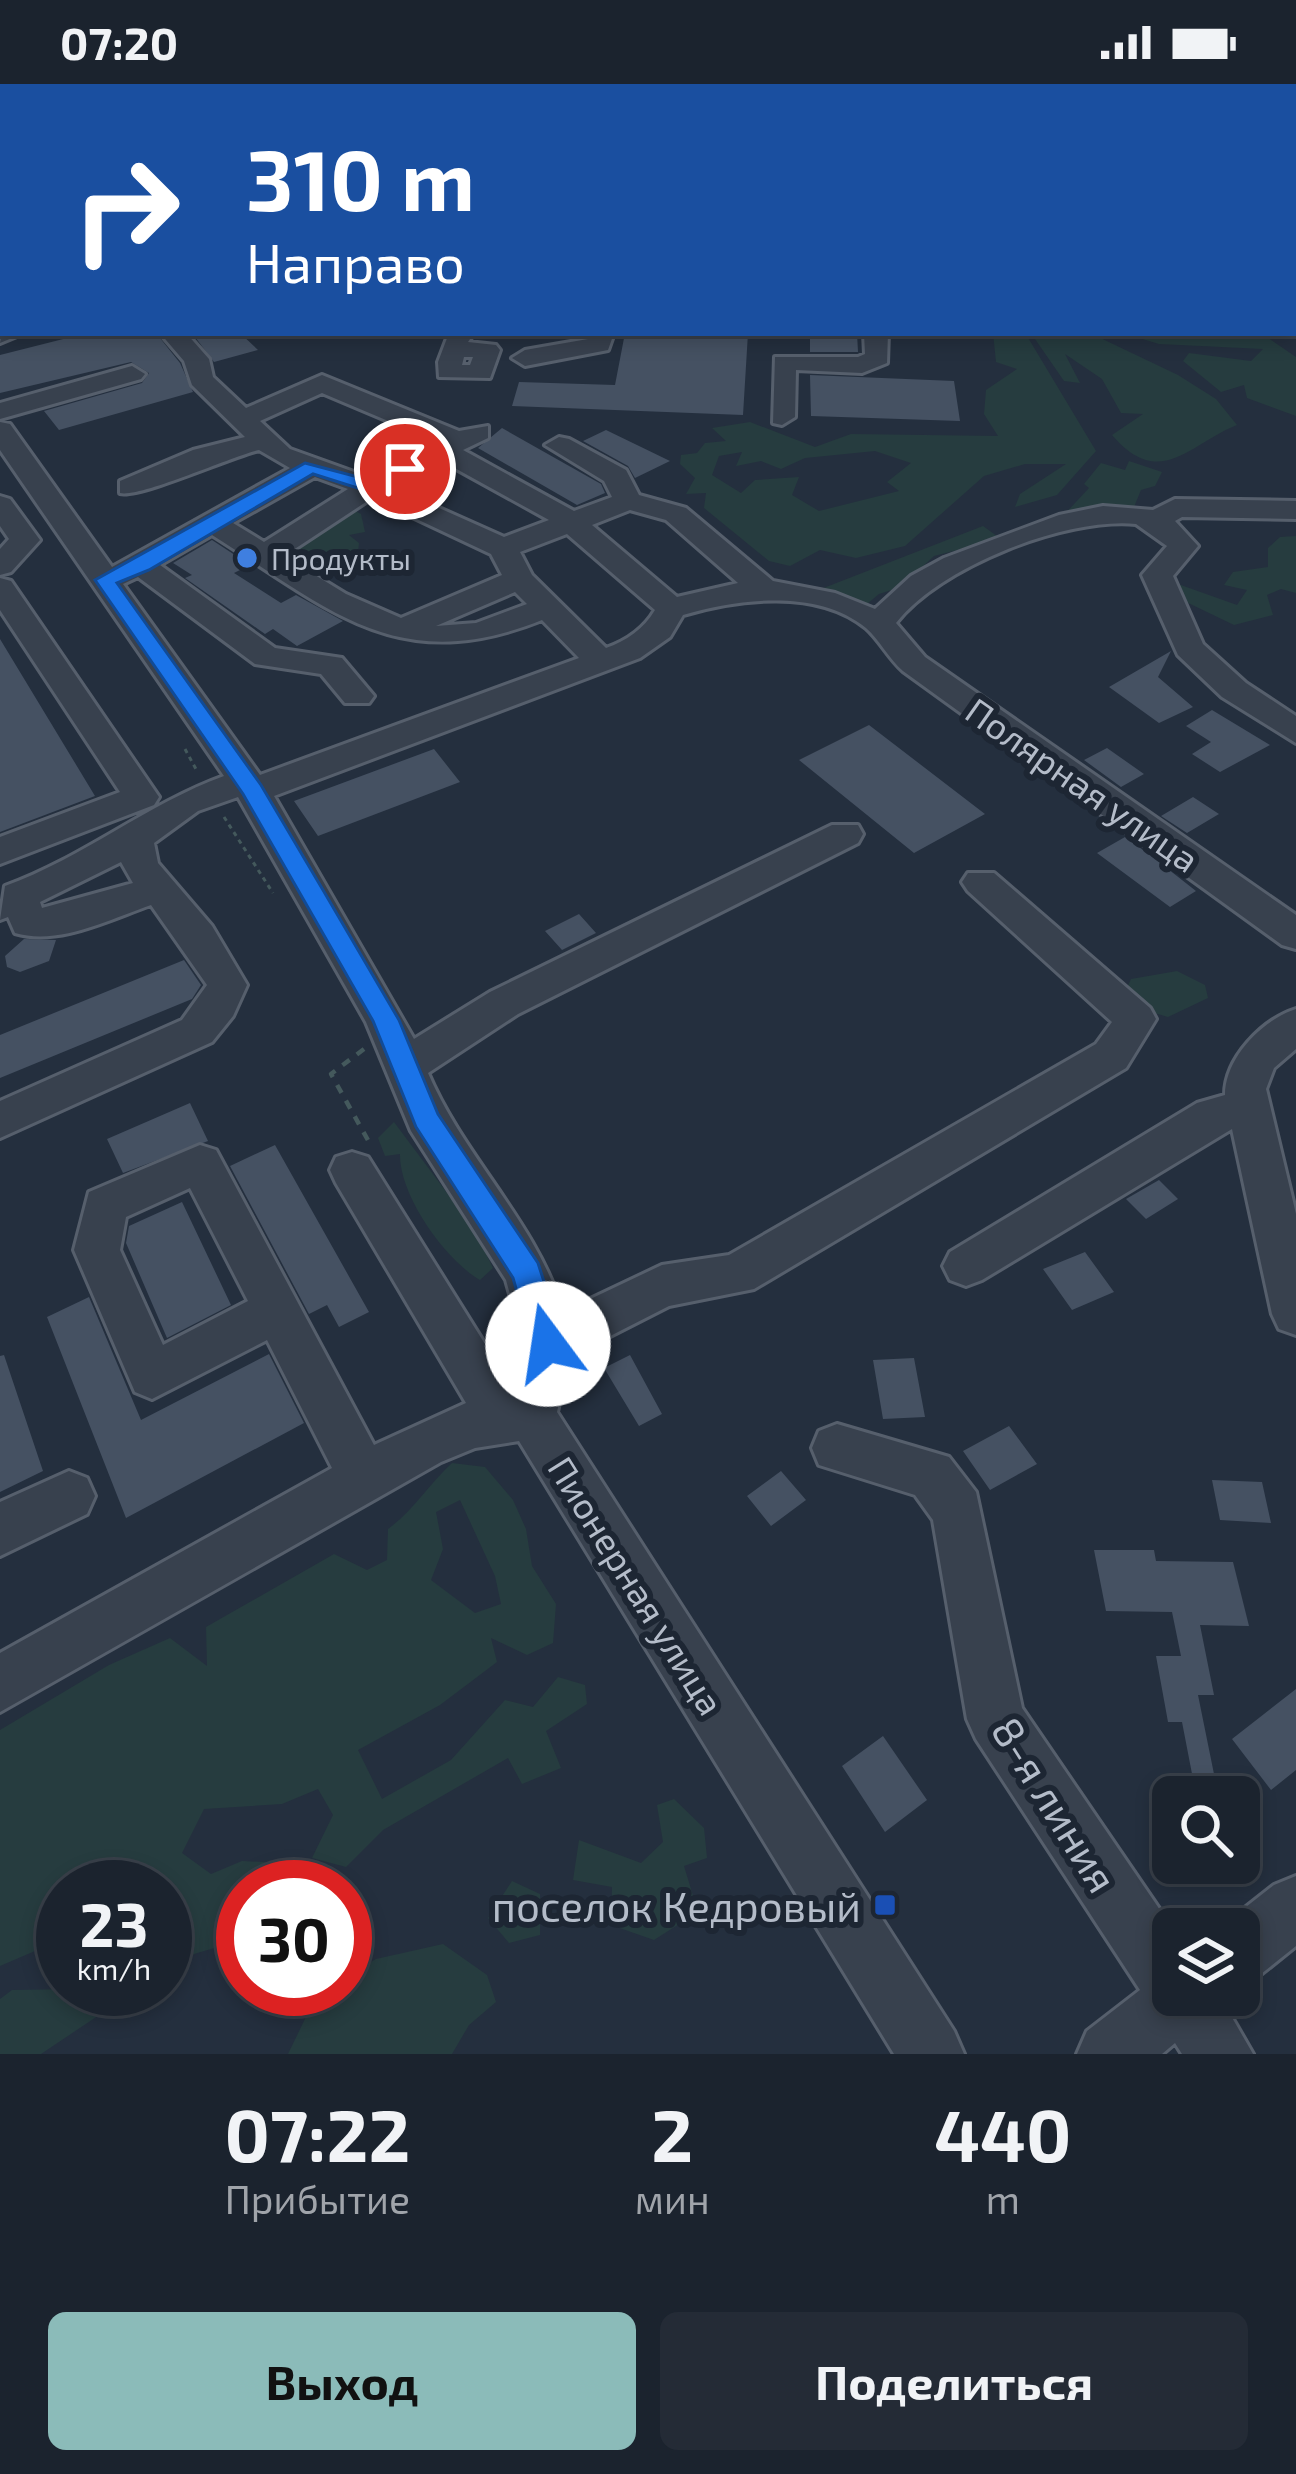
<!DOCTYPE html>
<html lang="ru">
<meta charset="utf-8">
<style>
:root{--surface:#1b232e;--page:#242b36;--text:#f1f3f6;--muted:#a0a4aa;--line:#39404a;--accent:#8bbbb9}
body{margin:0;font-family:"Exo 2",sans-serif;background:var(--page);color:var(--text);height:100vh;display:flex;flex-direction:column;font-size:45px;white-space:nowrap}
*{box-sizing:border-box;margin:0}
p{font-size:39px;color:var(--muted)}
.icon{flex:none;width:66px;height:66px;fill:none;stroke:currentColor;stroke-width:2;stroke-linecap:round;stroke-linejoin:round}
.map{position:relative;height:1970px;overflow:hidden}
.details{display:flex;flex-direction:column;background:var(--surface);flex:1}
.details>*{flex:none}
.guide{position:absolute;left:0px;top:0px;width:1296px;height:252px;box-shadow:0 6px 18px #0003,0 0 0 3px var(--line);background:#1a4fa0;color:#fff;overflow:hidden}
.buttons{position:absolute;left:1152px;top:1692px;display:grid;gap:24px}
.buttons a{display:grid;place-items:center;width:108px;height:108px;border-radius:18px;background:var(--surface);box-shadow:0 6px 18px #0003,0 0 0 3px var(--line);font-size:60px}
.speed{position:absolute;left:36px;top:1776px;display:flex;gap:24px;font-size:60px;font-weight:700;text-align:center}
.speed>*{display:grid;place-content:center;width:156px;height:156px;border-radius:50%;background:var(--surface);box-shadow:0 6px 18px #0003,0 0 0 3px var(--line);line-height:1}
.speed small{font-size:30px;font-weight:400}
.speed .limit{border:18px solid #d22;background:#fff;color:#111}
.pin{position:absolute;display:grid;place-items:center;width:102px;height:102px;color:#fff;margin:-51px;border:6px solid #fff;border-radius:50%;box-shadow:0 3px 12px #0007}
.me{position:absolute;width:132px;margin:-66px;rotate:346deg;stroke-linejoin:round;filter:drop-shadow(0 0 9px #0008)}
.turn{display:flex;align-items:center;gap:42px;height:252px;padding:0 48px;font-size:54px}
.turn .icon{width:156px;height:156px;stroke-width:2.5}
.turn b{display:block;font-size:84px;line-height:102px}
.eta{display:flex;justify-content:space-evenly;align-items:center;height:204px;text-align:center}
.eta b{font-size:72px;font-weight:700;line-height:84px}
.cta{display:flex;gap:24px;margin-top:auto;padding:24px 48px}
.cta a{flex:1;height:138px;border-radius:18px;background:var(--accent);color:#111;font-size:48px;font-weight:700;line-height:138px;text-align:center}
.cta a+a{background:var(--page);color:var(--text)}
.status{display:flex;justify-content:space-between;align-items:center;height:84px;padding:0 60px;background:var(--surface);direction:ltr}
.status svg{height:33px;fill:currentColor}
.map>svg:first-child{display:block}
.green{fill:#263c3f;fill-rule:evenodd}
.building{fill:#455162}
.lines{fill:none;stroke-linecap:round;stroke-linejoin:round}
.minor-casing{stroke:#565f6c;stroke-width:6}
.path-far1{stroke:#44595c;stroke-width:3;stroke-dasharray:4.5 4.5;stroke-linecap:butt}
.path{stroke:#44595c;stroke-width:4.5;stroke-dasharray:9 9;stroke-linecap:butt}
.minor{fill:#38414e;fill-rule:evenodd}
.rail-casing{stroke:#5a6575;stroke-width:8}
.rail{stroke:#1d2633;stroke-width:4.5;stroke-dasharray:14;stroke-linecap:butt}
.route{fill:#1a73e8;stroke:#114b97;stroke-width:3}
.shop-dot{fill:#3f7fe0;stroke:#1d2633;stroke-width:4.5}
.transit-dot{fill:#1a4fb4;stroke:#1d2633;stroke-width:4.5}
.labels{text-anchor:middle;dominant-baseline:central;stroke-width:12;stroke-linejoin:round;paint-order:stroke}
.far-poi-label{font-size:30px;fill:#b4bcc9;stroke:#1d2633;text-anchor:start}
.street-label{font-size:36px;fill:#b4bcc9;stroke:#1d2633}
.near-street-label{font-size:42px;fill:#b4bcc9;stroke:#1d2633}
.near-poi-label{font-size:42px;fill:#b4bcc9;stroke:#1d2633;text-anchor:end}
</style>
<div class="status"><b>07:20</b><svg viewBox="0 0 49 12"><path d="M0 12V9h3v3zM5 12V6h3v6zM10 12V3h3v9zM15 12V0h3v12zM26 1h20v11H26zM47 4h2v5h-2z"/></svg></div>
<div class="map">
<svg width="1296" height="1970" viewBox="0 0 1296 1970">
<rect width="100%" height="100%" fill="#242f3e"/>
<path class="green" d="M993,249l34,3 69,115 -39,44 -42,12 5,-13 46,-30h-41l-41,12 -79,70 -49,12 -36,-8 -30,16 -21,-5 -65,-53 2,-15 -20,1 9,-16 -15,-14 1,-9 16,-2 8,-10 21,-2 -14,-13 38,-6 65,25 36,-13 147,2 -14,-22 2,-24 31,-21 -21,-7zM875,367l36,12 -24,19 12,9 -80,20 -27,-16 7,-18 -44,3 -14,13 -29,-18 7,-19 23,-4 -6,14 25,-5 20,8 24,-11z
M1151,249h110l35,24v59l-49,-18 -3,-13 -23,7 -38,-31 6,-8 62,8 12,-12 -104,-5 -23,-7z
M1051,250h41l86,41 38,24 21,26c-48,19 -77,66 -125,10l31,-21 -22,-1 -19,-34 -37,-25 15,29 -16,-2 -29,-42z
M1129,377l33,11 -7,14 -14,4 -7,17 -73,11 28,-30 -5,-4 17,-21 24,7z
M348,423l13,7 4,18 -16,3 10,8 -1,9 -39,10 -29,-8 3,-12z
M983,442l18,13 -67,17 -33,31 -22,7 -18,15 -40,-20z
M1296,452v57l-15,-4 -14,6 6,20 -39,10 -52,-25 -4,-16 59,21 10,-15 -23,-5 9,-13 35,-5v-19l12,-11z
M1177,887l28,14 3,13 -40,19 -20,-6 -23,-19 6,-13z
M394,1038l80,107 19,39 -13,12c-35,-20 -81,-85 -80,-126l-15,2 -7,-18z
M452,1379l33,4 28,33 13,29 6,37 24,38 -3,39 -26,12 -36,-17 6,24 -57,43 -82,45 24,49 69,-39 54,-60 28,7 25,-30 27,8 2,19 -41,27 15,37 -39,16 -14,-26 -125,72 -37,37 -34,-9 21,-43 -15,-26 -36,15 -78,5 -22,44 29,21 31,-13 40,2 -9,24h-30l-2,53 -47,14 -29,18v-85h-102v52l-63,27v-236l109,-65 61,-27 37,28 -1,-39 128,-73 33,16 20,-10 1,-31c25,-18 41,-45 64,-66zM460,1416l35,76 6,28 -26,9 -44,-33 12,-31 -7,-37z
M674,1715l30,29 3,30 -23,8 14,46 -44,28 -43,-15 1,-38 -39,-7 6,-40 62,23 22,-21 -6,-37z
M512,1797l28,13v41l-31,8 -21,-25z
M443,1860l44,31 9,27 -27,23 -17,29h-164l30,-62 27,-3v-12l31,-18z
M76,1905h62l-97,65h-41v-55l12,-9z"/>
<path class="building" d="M87,249h69l24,30 13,29 -134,38 -15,-19 98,-28 7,-10 -18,-11 -131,31v-38z
M192,249h48l18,17 -44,12z
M625,249h123l-5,82 -231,-9 7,-24 96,3z
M810,249h47l1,19h-48z
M810,291l144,6 6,40 -149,-5z
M502,344l99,56 4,9 -28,12 -99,-57z
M606,346l64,31 -35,17 -7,-12 -45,-25z
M212,456l38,25 -16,8 47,30 15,-8 47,26 -46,25 -24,-17 -8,5 -80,-56 7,-3 -19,-12z
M0,555l95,157 -95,36z
M1171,567l-13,26 35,30 -34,16 -50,-36z
M1212,626l58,35 -50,27 -28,-18 19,-12 -25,-16z
M869,641l116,89 -71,39 -115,-93z
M1107,664l37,26 -23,13 -37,-27z
M434,665l26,33 -142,54 -24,-35z
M1193,713l26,17 -32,19 -26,-17z
M1125,753l29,21 42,33 -26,16 -73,-54z
M579,830l17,19 -34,17 -17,-19z
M24,855l32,1 -7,21 -29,11 -13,-5 -2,-11z
M184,876l17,25 -9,14 -192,79v-43z
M190,1019l18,38 -85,32 -16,-34z
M275,1061l94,167 -30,15 -12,-22 -18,9 -79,-148z
M1159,1096l19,19 -32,20 -20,-20z
M182,1118l49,103 -64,33 -41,-95 3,-17z
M1085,1168l29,40 -42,18 -29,-41z
M89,1213l52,123 128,-66 35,69 -178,95 -79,-201z
M4,1271l39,116 -43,21v-136z
M630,1271l32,59 -23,12 -35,-58z
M914,1274l11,59 -42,2 -10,-59z
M1009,1342l28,38 -47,26 -27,-39z
M781,1387l25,29 -35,26 -24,-30z
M1212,1396l50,2 9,41 -51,-3z
M1094,1466h60l2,11 77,1 16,64 -49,-1 14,70h-16l16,79 -21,5 -11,-57h-14l-12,-66h25l-9,-44 -66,-1z
M1296,1605v81l-25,20 -39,-51z
M883,1652l44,64 -42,32 -43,-66z"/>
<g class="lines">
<defs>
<path id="minor" d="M850,0h46l2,3h-46z
M0,81h3v12h-3z
M1293,122h3v14h-3z
M0,131h3v14h-3z
M1293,166l3,1v14l-3,-1z
M3,244v5h21l-24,10z
M160,249h26l23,26 4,18 33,31 76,-33 137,56 29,-5v12l-25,12 111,61 38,-14 -8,-16 -59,-36 14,-8 10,2 57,31 13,25 47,13 87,73 62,12 40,16 36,-33 33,-18 115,-43 44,-9 50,4 22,-11 121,2v18l-114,-2 -7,4 23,25 -25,30 30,68 43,39 50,33v27l-74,-46 -44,-42 -36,-80 25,-29 -31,-22c-70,-7 -197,43 -240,99l29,34 371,258v34l-14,-4 -379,-274c-14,-12 -24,-32 -37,-43 -49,-40 -129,-29 -183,-13l-13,22 -30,21 -366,138 140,243 76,-47 342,-167h26l5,9 -5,9 -340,171 -90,59c36,85 109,150 135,239l99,-47 67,-10 367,-211 16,-22 -144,-131 -6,-9 6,-9h26l156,135 6,11 -30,49 -372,221 -85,17 -100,51 -12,55 397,619 10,23h-70l-375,-613 -44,7 -34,14 -441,250v-59l332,-185 -65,-128 -115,59 -17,-7 -61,-142 15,-58 111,-47 16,5 158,295 92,-42 -130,-220 -6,-13 6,-13 16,-5 16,5 145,232 11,-45 -18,-64 -95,-149 -45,-109 -128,-225 -40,14 -44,32 4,20 54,63 35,59 -14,31 -21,26 -212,96v-37l182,-81 25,-35 -56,-80c-41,14 -92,41 -136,28l-7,-16 -8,3 5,-34c78,-28 142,-82 219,-110l-224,-326v-28l10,2 102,143 178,-99 -31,-18c-29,7 -119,48 -139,43v-12l73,-31 52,-13 -53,-52 -8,-24zM322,309l116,49 -70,35 -78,-28 -30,-28zM442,377l107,59 -45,17 -112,-50zM315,393l33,12 -84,53 -31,-19zM372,414l119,56 11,21 -101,43 -55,-24 -62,-38zM630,426l36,10 72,63 -61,14 -85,-72zM567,450l88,76c-11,19 -29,31 -49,38l-74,-73 -12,-23zM212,451c118,74 185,143 330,85l37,38 -319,117 -137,-191 15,-7 117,87 66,10 24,29h24l5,-7 -32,-38 -67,-10 -115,-83zM515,508l12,12 -51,19 -40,3zM121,778l12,21 -91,25 -2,-6zM190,1104l58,113 -85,44 -43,-95 6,-33z
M449,249h25l-6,9 28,3 4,5 -10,28 -51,-1 -1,-15zM464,273h9l-3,8h-8z
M590,249h24l-6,17 -83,16 -13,-8 13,-8 63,-11z
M864,249h24l-1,30 -25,10 -66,-3 -1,47 -13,8 -9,-2 2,-66h83l7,-3z
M132,282l13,8 -4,5 -141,40v-16z
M0,412l10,3 30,41 -29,32 -11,3v-26l9,-10 -9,-13z
M0,494l11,3 148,216 -5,8 -154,59v-27l120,-45 -120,-182z
M1296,925v40l-22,19 -8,21 30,125v121l-17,-6 -7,-15 -40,-185 -250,151 -16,6 -16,-6 -7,-14 7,-14 247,-149 28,-8c0,-37 37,-75 71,-86z
M837,1340l112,33 27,35 46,216 151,221v66h46l34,59h-71l-7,-11 -13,11h-85l10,-23 53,-41 -164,-251 -9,-20 -34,-199 -18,-25 -96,-30 -7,-17 7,-17z
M69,1387l18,7 8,18 -8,18 -87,42v-54z
M1296,1792v70l-35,28 -22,9v-54h-21l56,-44z"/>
</defs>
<use href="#minor" class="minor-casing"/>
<path class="path-far1" d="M185,665l12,22
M224,733l49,76"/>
<path class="path" d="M364,965l-33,25 38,68"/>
<use href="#minor" class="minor"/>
<defs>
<path id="rail" d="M1134,3l6,-3"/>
</defs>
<use href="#rail" class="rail-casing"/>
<use href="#rail" class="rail"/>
</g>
<path class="route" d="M305,379l64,17 29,-15 16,4 -44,23 -57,-18 -164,96 -32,13 144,202 62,105 76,130 39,94 100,149 26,81 -5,10 -11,4 -11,-4 -5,-10 -19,-66 -97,-151 -43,-106 -71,-124 -59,-103 -148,-214z"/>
<circle class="shop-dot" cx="247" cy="474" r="12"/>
<rect class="transit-dot" x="873" y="1809" width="24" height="24" rx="6"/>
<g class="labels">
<g class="far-poi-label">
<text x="271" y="474">Продукты</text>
</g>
<g class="street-label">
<text transform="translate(1083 700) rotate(35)">Полярная улица</text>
<text transform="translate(637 1501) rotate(58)">Пионерная улица</text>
</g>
<g class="near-street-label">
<text transform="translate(1056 1720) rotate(58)">8-я линия</text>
</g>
<g class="near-poi-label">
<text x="861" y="1821">поселок Кедровый</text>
</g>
</g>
</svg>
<div class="buttons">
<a><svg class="icon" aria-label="search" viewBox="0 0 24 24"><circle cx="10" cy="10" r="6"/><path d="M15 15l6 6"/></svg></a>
<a><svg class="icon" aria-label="layers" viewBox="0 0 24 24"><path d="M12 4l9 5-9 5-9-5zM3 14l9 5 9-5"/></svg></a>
</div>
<div class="speed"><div>23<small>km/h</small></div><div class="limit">30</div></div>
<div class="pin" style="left:405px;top:385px;background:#d93025"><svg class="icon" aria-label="arrive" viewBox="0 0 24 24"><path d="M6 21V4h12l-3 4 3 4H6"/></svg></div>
<svg class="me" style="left:548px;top:1260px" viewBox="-20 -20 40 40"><circle r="19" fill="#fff"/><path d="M0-13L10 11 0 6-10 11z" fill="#1a73e8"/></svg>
<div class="guide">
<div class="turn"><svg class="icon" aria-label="right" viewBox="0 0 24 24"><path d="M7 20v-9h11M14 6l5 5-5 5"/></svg><div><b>310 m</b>Направо</div></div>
</div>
</div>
<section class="details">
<div class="eta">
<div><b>07:22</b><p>Прибытие</p></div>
<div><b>2</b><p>мин</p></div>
<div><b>440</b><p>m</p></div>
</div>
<div class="cta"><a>Выход</a><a>Поделиться</a></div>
</section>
